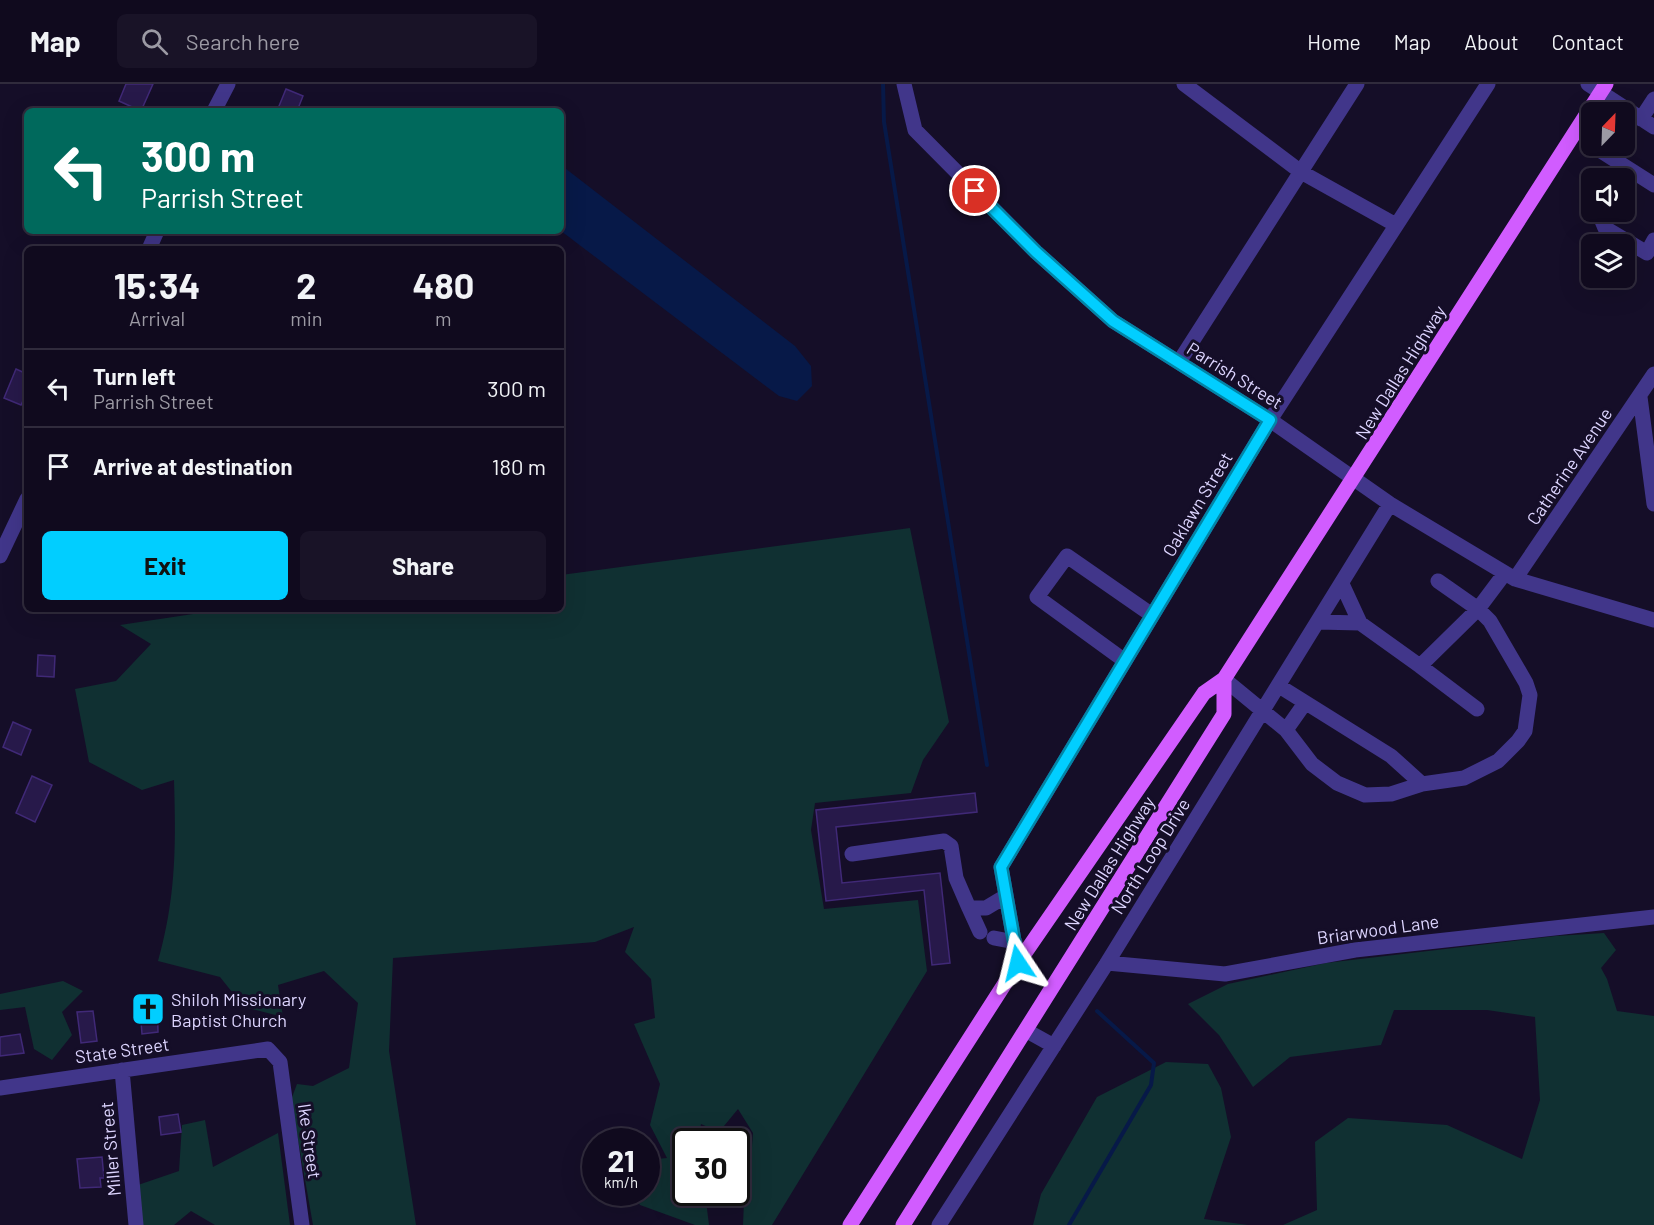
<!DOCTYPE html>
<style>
:root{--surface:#100a1e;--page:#191327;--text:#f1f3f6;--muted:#9c9aa4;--line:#302b3c;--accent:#01ceff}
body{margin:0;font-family:Barlow,sans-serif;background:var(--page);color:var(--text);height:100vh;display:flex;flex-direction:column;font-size:22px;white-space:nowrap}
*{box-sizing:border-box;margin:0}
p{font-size:20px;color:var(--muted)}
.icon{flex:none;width:33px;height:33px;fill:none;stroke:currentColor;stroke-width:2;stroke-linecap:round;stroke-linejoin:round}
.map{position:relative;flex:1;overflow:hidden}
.panel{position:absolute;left:24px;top:162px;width:540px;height:366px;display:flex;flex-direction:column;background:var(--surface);border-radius:9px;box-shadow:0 6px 24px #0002,0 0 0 2px var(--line)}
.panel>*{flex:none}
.hud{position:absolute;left:24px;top:24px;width:540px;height:126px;border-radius:9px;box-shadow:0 6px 24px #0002,0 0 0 2px var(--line);background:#00695c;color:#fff;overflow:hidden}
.needle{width:39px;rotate:23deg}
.fabs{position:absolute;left:1581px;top:18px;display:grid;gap:12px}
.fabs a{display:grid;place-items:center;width:54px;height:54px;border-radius:9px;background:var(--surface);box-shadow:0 6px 24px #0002,0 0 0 2px var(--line);font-size:30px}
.speed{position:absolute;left:582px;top:1044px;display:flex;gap:12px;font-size:30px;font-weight:700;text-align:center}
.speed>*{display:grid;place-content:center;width:78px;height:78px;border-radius:50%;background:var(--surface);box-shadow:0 6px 24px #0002,0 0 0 2px var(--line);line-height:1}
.speed small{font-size:15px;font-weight:400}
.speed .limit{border:3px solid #111;border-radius:9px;background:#fff;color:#111}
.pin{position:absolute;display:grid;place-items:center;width:51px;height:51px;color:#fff;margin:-26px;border:3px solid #fff;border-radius:50%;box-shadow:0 2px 6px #0007}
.me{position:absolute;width:66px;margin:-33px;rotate:350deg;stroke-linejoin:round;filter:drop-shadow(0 0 4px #0008)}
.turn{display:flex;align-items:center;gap:21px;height:126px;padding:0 18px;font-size:27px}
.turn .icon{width:78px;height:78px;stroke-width:2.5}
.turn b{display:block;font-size:42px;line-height:51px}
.eta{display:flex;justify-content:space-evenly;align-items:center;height:102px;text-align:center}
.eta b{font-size:36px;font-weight:700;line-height:42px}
.primary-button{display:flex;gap:12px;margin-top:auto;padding:12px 18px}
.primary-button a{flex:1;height:69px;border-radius:9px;background:var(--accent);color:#111;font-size:24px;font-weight:700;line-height:69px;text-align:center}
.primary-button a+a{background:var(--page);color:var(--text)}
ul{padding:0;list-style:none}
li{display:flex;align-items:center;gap:18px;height:78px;padding:0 18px;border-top:2px solid var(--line)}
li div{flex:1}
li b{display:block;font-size:22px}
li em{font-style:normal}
header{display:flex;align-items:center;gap:36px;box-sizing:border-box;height:84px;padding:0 30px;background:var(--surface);border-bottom:2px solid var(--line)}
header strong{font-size:28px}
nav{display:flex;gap:33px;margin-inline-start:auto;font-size:21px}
.search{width:420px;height:54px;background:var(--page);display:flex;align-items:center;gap:15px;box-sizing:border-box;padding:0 21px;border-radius:9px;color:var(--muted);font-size:22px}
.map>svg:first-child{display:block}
.green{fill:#103032}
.water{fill:#071948}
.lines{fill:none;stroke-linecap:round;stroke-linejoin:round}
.stream{stroke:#071948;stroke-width:4}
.building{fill:#27194a;stroke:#402977;stroke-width:1.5}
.minor{stroke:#41368a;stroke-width:15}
.major{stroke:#d15cff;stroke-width:15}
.route-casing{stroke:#0186a6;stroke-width:15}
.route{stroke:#01ceff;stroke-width:10}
.labels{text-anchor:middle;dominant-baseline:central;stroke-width:6;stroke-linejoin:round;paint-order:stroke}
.street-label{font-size:18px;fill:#ddd5ff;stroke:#150e28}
.poi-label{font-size:18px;fill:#ddd5ff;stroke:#150e28;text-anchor:start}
</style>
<header>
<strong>Map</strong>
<div class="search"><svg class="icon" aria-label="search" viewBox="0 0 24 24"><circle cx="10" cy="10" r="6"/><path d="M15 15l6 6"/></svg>Search here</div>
<nav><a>Home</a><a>Map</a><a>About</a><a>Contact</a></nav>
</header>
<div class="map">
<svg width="1654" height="1141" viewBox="0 0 1654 1141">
<rect width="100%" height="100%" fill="#150e28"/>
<path class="green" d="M910,444l39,194 -26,38 -12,33 -96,10 -4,27 13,79 94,-9 9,71 -155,254h-29l1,-24 7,-41 2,-27 -15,-24 -19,23 -18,-8 -3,17 -12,1v50l19,1 4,32h-14l-55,-20 -6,-12 12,-1 1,-32 20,-2 -17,-33 10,-41 -26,-60 21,-6 -4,-39 -26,-27 9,-25 -39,15 -202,16 -4,93 27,174h-103l-22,-125 6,-16 16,2 36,-18 9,-65 -34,-32 -46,14 5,32 -39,-10 -24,-30 -62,-16c18,-64 18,-115 16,-181l-32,10 -53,-28 -14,-73 41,-8 35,-37 -31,-19 73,-11v-5h368v-34z
M1604,849l12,17 -15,18 6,11 10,32 37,5v209h-371l34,-15 -2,-68 33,-24 99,7 75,34 18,-59 -5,-83 -48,-7h-93l-13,35 -91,12 -37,30 -34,-52 -31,-31 40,-20 98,-21 230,-27z
M63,897l20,10 -21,21 10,23 -20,25 -18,-11 -9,-42 -25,3v-16z
M1166,978l42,2 13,24 10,49 -27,82 44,6h-215l8,-31 56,-97z
M205,1036l8,47 65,-34 12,92h-75l-24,-14 -17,14h-31l-5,-40 41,-14 3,-46z"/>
<path class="water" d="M561,81l234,181 16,20 1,20 -15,15 -18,-5 -218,-165z"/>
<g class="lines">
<path class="stream" d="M883,0l1,38 103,643
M1069,1141l82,-140 3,-22 -57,-52"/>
</g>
<path class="building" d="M126,0h27l-12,27 -22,-10z
M286,5l17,7 -6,15h-20z
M16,285l11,5v18l-6,13 -17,-7z
M38,571l17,1 -1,21 -17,-1z
M13,638l18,8 -10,25 -18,-8z
M32,692l20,9 -17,37 -19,-9z
M975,709l2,19 -141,15 6,56 98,-10 10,90 -18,2 -8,-75 -98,11 -10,-91z
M157,911l1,37 -16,2 -3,-37z
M93,927l4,30 -16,2 -4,-31z
M20,950l4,19 -24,3v-19z
M178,1030l3,18 -20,3 -2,-18z
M102,1073l2,21h-4l1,9 -21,1 -3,-29z"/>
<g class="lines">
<path class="minor" d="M904,0l11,46 121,122 77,69 157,99 120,84 125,75 139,41
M1184,0l117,88 95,53
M1588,0l66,43
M214,27l14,-27
M1641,35l13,-20
M1593,62l61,39
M1603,128l-3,4 5,12 42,25 7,-13
M149,165l8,-18
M1179,278l178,-278
M1640,313l14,107
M0,472l27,-57
M1515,495l139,-205
M1342,500l18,39 60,43 58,-57 27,-36
M1318,538l42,1
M1125,577l-88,-64 30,-41 85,59
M1420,582l57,43
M1224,595l62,51 26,34 25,19 28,12 26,-1 31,-10 42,-6 34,-17 20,-20 7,-10 5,-36 -4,-12 -36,-62 -12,-12 -40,-28
M1279,602l112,70 31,28
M1286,646l19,-27
M852,770l92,-13 7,5 5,32 13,30h17l20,-12
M969,824l11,24
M994,854l21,4
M1018,879l-17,-96 269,-447 218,-336
M1107,879l118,11 130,-24 299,-33
M1027,947l27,15
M122,986l14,155
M0,1004l268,-39 12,13 22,163
M939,1141l168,-262 283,-459"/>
<path class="major" d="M850,1141l168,-262 186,-270 20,-14 382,-595
M903,1141l321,-511v-35"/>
</g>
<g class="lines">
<defs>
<path id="route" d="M975,107l61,61 77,69 157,99 -269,447 17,96"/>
</defs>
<use href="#route" class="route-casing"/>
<use href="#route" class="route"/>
</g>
<defs>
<symbol id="church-square" viewBox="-11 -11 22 22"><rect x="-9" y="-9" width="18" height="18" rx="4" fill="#01ceff" stroke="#150e28"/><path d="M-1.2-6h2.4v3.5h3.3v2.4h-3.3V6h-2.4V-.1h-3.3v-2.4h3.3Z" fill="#111"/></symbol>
</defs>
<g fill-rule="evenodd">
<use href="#church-square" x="129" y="906" width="38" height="38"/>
</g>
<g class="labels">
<g class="street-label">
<text transform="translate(1400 288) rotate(-58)">New Dallas Highway</text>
<text transform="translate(1235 291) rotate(32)">Parrish Street</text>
<text transform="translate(1569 382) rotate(-56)">Catherine Avenue</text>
<text transform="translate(1197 420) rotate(-59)">Oaklawn Street</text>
<text transform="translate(1150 772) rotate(-58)">North Loop Drive</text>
<text transform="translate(1109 779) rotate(-58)">New Dallas Highway</text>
<text transform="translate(1378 845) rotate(-8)">Briarwood Lane</text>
<text transform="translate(122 966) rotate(-8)">State Street</text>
<text transform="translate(310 1057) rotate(82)">Ike Street</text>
<text transform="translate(110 1065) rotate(-95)">Miller Street</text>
</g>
<g class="poi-label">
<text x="171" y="915">Shiloh Missionary<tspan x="171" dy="21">Baptist Church</tspan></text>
</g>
</g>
</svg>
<div class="fabs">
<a><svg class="needle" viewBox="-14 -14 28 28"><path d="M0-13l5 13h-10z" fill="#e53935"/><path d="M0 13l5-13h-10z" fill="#9c9aa4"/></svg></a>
<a><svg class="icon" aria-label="sound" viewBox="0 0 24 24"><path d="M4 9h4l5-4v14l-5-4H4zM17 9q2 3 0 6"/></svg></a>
<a><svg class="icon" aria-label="layers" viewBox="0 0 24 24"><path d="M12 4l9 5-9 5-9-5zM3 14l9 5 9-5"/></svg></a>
</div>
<div class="speed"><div>21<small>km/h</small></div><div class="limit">30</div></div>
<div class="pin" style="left:975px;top:107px;background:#d93025"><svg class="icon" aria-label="arrive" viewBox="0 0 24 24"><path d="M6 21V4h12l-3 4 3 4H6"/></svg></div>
<svg class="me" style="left:1018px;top:879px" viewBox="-20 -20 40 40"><path d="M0-17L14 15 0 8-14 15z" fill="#01ceff" stroke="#fff" stroke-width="4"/></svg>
<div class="hud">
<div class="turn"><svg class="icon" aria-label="left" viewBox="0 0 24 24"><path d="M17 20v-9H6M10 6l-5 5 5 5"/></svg><div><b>300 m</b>Parrish Street</div></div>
</div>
<section class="panel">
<div class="eta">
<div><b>15:34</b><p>Arrival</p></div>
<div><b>2</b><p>min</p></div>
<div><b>480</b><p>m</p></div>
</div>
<ul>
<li><svg class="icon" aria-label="left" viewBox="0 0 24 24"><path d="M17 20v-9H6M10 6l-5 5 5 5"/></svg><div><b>Turn left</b><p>Parrish Street</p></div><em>300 m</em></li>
<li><svg class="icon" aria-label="arrive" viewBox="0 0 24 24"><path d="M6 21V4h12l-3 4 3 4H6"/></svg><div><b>Arrive at destination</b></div><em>180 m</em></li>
</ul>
<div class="primary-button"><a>Exit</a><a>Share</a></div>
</section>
</div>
